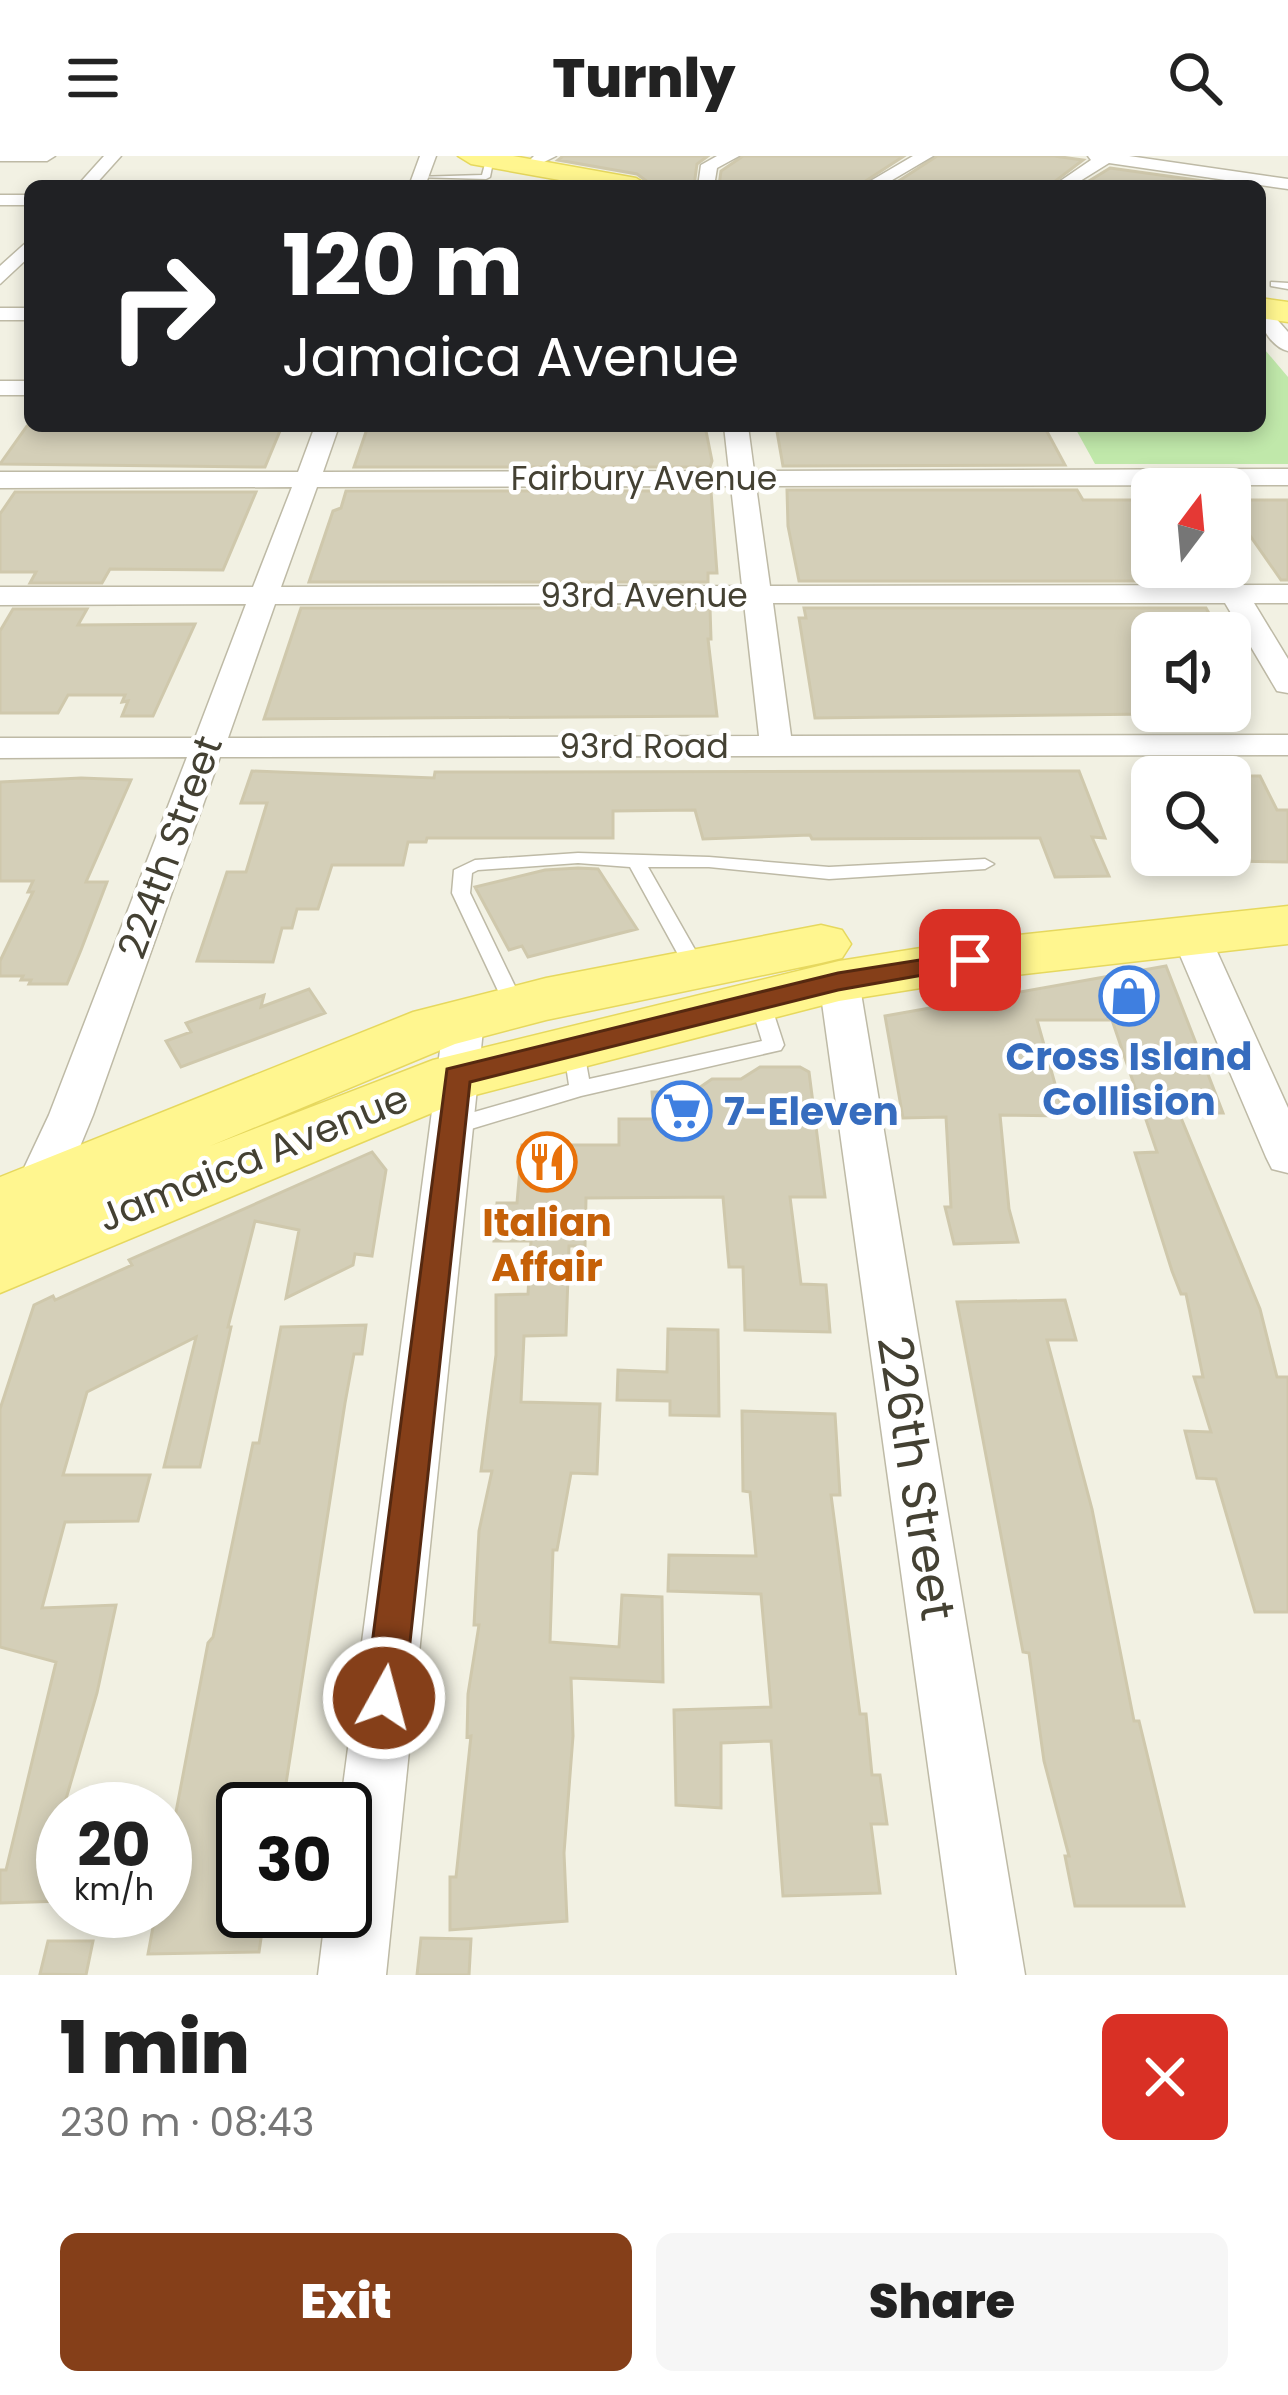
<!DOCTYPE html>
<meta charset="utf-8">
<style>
:root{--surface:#fff;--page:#f6f6f6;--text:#222;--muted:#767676;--accent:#853f19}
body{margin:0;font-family:Poppins,sans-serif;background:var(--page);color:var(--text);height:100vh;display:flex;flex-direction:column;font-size:45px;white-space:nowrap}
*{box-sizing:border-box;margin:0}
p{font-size:39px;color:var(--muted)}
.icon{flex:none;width:66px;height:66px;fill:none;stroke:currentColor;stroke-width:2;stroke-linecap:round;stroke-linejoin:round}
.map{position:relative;height:1819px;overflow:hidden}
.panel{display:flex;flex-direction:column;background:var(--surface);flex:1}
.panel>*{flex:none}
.hud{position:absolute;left:24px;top:24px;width:1242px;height:252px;border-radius:18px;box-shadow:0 6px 18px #0003;background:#202124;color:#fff;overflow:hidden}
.needle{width:78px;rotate:16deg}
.fabs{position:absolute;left:1131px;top:312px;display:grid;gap:24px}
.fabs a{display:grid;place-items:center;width:120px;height:120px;border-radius:18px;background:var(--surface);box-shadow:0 6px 18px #0003;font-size:60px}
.speed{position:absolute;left:36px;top:1626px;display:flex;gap:24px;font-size:60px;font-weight:700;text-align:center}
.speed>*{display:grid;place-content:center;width:156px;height:156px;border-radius:50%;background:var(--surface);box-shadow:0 6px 18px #0003;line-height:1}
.speed small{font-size:30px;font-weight:400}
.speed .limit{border:6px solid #111;border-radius:18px;background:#fff;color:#111}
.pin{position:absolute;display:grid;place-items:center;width:102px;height:102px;color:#fff;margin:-51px;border-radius:24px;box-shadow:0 6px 18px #0006}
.me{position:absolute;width:132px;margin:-66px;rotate:7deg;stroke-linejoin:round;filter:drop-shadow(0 0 9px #0008)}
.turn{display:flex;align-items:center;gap:42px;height:252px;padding:0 60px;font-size:54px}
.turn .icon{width:156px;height:156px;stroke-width:2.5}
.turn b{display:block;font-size:84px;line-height:102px}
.round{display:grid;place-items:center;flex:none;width:126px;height:126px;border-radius:18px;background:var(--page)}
.head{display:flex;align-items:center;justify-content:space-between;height:204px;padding:0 60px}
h1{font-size:72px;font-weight:800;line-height:90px}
.action{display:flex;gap:24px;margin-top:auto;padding:24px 60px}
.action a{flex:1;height:138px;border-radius:18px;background:var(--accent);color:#fff;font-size:48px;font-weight:800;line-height:138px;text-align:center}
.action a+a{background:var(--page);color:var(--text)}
header{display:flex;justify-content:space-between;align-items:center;height:156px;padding:0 60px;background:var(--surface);font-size:54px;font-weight:800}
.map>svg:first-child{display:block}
.green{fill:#c0e8aa}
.building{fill:#d4cfb8;stroke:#cfc8ac;stroke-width:3}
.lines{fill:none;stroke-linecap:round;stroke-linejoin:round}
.service-casing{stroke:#bebaa6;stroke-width:3}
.minor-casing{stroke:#bebaa6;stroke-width:3}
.primary-casing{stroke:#e6d85e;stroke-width:3}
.service{fill:#fff;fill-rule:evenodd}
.minor{fill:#fff;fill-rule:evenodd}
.primary{fill:#fff68f;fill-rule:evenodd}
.route{fill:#853f19;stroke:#562910;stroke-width:3}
.labels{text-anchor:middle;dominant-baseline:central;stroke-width:9;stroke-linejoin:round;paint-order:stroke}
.far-street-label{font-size:33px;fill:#444133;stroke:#fff}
.street-label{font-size:39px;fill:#444133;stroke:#fff}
.shop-label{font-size:39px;font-weight:bold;fill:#366cbe;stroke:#fff}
.food-label{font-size:39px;font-weight:bold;fill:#c56008;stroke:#fff}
.near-street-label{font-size:48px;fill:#444133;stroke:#fff}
</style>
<header><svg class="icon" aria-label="menu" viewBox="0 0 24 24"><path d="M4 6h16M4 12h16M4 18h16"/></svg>Turnly<svg class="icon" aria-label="search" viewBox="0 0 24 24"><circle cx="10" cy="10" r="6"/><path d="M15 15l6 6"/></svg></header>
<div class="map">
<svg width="1288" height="1819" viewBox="0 0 1288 1819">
<rect width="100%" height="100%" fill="#f2f1e3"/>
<path class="green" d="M1260,188l28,33v87h-193l-21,-38h186z"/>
<path class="building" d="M563,0h145l-11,8 -3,22h-41l-16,-12 -79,-14z
M743,0h161l-46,30h-139l2,-15z
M937,0h117l29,4 -34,26h-158z
M1110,12l115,16 -144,2z
M27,270h255l-17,41 -265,-3z
M368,270h337l7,35 -2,6h-356z
M776,270h268l21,39 -282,1z
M787,334h290l6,10h69v67h30l8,14h-391l-11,-55z
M346,335h365l6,82h-9v9h-399l24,-71 8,-3z
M15,336h241l-33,78 -113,-1 -8,14h-72l6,-11h-36v-58z
M1230,344h58v80h-7l-51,-73z
M301,452h409l1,31h-3l9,77 -453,3z
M804,452h402l14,25h-68v81l-337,4 -16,-100h7z
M13,453h74l-9,16 117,-1 -42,92h-31l6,-15 -6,1 3,-7h-57l-10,18h-58v-82z
M252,615l182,7 1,-6 644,-1 26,67 -13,-1 17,39 -54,1 -15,-39 -228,1 -2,-4 -107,4 -8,-29 -82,1v27h-186l-1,4h-18l-5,23h-71l-14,44h-21l-5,19h-10l-9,34 -76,-1 30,-89h19l21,-69h-26z
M1210,620h50l17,34h11v52l-58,-1v-84z
M81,622l50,2 -45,102h21l-26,68 -14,34h-38l2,-4h-10l2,-4h-23v-15l33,-69h-5l5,-11h-33v-99z
M578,712l20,1 39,60 -109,28 -6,-11 -13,4 -34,-63 70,-17z
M1166,810l57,147h-44l81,196 17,68h11v235h-33l-39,-133 -19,-1 -12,-47 26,1 -17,-55h9l-17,-83h-5l-9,-23 -37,-118 22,-1 -45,-132h-75l27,96 -64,-1 9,94 9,33 -64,2 -9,-37h6l-5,-90 -43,1 -18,-102z
M309,833l16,24 -144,54 -15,-26 25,-9 -5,-9 78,-28 -3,12z
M760,911h40l9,5 16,125h-35l11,87 25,1 4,47 -85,-2 -2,-63h-14l-6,-70 -137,1 -1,48h-16l-3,89 -42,1 -3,66 79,2 -3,70 -26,-1 -14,77h-4l-3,92 69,5 3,-52 40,2 1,85 -92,-4 2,58 -9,117 3,68 -117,9v-53h6l15,-141 -4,1 1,-43 11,-69h-5l5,-94 13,-60h-11l15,-116v-60l32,-1 3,-53h-37l3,-38h20l5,-58h97v-26h35l-2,-27h41l19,-13h29z
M372,996l14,18 -14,86 -17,-2 -2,11 -67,33 13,-68 -44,-9 -27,106h3l-31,140h-36l32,-130 -109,55 -24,83h87l-12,46 -73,1 -23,86 74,-3 -19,88 -34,116v92l-63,2v-33h6l50,-208 -56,-15v-238l34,-104 19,-9 2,4 77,-35 -3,-5z
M1065,1144l11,40h-29l45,169 42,212h5l45,185h-109l-10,-50h4l-25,-95 -15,-108 -6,-1 -66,-350z
M366,1169l-4,29h-8l-9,49 -62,400 -40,1v107h22l-6,41 -111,2 8,-43h9v-41l43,-227 5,-6 40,-194h6l22,-116z
M668,1173l50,1 1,86 -49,-1v-14l-53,-1 1,-30 49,2z
M742,1255l93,3 5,81h-9l29,219h6l6,61h8l7,49h-16l9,69 -97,3 -12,-155 -50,2v65l-45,-3 -2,-95 97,-3 -10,-113 -93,-3 1,-36 87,1 -6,-64 -7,-1z
M421,1782l50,1 -2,36h-52z
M48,1785h45l-7,34 -46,-1z"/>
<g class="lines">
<defs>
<path id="service" d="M501,3l3,4 -12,4 -2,10 -4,2 -70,-2 66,-2 3,-11z
M1271,126l17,1v6l-17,-3z
M578,697l131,4 120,10 156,-8 9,5 -9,5 -156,10 -120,-12h-61l58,102 -10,6 -10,-6 -56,-102 -52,-4 -100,7 -6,3 -2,20 55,114 -3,5h-14l-56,-119 2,-23 21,-10z
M760,839l10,7 14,43 -3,5 -200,46 -130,39 -8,-2 -3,-6 3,-6 126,-36 -6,-39 10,-7 10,7 6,33 173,-38 -12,-39z"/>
<path id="minor" d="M0,0h55l-8,5h-47z
M104,0h17l-27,30h-17z
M420,0h16l-11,30h-16z
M556,0l-18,9 -8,-5 4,-4z
M717,0h22l-22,12 -3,18h-16l3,-21z
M913,0h20l-51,30h-20z
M1088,0h41l159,23v10l-179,-26 -37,23h-19l38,-26z
M0,39h30v10h-30z
M30,83v17l-30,28v-18z
M0,152h30v12h-30z
M1260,158l13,1 15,17v19c-14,-3 -28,-22 -28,-37z
M0,225h30v14h-30z
M315,270h24l-16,46 406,-1 -5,-45h24l6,45 534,-2v16l-532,1 14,100 518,-1v18h-34l34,56v34l-11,-2 -52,-88h-452l18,133 497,-1v20l-1068,2 -127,358 -31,75 -45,85 -17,6v-62l49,-104 138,-358 -187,1v-20h195l51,-134 -246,1v-18h253l39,-100 -292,1v-16h298zM731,330l11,100 -461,1 36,-100zM744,447l15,133 -531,2 47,-134z
M1190,766l14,3 5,9 79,174v65l-16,-4 -6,-12 -95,-223 5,-9z
M839,812l14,4 6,9 166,994h-68l-138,-994 6,-9z
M464,850l14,4 6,10 -98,955h-68l8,-64h19v-102h-5l104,-789 6,-10z"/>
<path id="primary" d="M458,0h55l123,22 13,8h-56l-122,-22z
M1260,142l28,4v20l-28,-4z
M1288,750v38l-317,36 -132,21 -364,94 -475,198v-116l413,-165 133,-34 275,-53 21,5 9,14 -9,14 -21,5 -275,57 -91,24 -245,102 223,-86 406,-99 132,-21z"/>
</defs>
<use href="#service" class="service-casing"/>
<use href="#minor" class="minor-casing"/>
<use href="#primary" class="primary-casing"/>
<use href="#service" class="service"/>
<use href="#minor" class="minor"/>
<use href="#primary" class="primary"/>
</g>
<path class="route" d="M970,796l13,8 -4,5 -141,25 -368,92 -66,616 -6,14 -14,6 -14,-6 -5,-14 82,-629 391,-96z"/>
<defs>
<symbol id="shop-ring" viewBox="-11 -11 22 22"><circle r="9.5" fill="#fff" stroke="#3f7fe0" stroke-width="1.5"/><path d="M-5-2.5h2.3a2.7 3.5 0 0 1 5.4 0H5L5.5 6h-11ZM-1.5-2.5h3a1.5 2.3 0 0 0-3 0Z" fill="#3f7fe0"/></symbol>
<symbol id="supermarket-ring" viewBox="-11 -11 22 22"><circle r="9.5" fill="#fff" stroke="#3f7fe0" stroke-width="1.5"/><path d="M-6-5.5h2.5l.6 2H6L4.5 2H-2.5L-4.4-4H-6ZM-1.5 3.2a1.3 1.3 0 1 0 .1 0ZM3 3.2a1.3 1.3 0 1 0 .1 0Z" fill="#3f7fe0"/></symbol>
<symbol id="restaurant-ring" viewBox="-11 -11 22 22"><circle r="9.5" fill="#fff" stroke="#e8710a" stroke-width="1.5"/><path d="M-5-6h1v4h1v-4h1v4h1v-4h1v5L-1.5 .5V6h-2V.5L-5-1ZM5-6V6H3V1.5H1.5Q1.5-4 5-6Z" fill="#e8710a"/></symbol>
</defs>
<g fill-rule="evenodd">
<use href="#shop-ring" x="1096" y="807" width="66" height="66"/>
<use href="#supermarket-ring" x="649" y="922" width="66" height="66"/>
<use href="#restaurant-ring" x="514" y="973" width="66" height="66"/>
</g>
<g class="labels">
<g class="far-street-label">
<text x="644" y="322">Fairbury Avenue</text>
<text x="644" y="439">93rd Avenue</text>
<text x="644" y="590">93rd Road</text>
</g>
<g class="street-label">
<text transform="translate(170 691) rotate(-70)">224th Street</text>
<text transform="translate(253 1002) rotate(-22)">Jamaica Avenue</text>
</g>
<g class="shop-label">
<text x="1129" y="900">Cross Island<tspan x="1129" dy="45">Collision</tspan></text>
<text x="724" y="955" text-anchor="start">7-Eleven</text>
</g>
<g class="food-label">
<text x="547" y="1066">Italian<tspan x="547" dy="45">Affair</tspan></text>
</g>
<g class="near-street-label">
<text transform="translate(916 1322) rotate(81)">226th Street</text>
</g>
</g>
</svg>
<div class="fabs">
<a><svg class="needle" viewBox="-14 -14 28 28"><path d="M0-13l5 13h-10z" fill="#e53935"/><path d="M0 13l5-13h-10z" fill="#767676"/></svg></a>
<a><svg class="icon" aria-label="sound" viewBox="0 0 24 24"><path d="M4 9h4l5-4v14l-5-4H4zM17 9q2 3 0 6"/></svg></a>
<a><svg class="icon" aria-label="search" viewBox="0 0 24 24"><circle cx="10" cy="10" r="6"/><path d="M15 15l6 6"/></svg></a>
</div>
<div class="speed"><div>20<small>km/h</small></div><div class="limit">30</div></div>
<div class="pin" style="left:970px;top:804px;background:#d93025"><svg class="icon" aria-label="arrive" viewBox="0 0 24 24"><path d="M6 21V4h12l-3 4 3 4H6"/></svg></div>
<svg class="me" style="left:384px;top:1542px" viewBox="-20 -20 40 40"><circle r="17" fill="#853f19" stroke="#fff" stroke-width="3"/><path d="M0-11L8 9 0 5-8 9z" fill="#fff"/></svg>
<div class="hud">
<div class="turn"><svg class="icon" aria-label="right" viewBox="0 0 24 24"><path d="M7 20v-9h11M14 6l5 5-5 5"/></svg><div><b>120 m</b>Jamaica Avenue</div></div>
</div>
</div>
<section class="panel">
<div class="head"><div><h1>1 min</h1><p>230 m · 08:43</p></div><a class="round" style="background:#d93025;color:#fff"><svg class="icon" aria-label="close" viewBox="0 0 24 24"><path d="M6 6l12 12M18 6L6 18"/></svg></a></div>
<div class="action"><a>Exit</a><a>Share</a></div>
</section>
